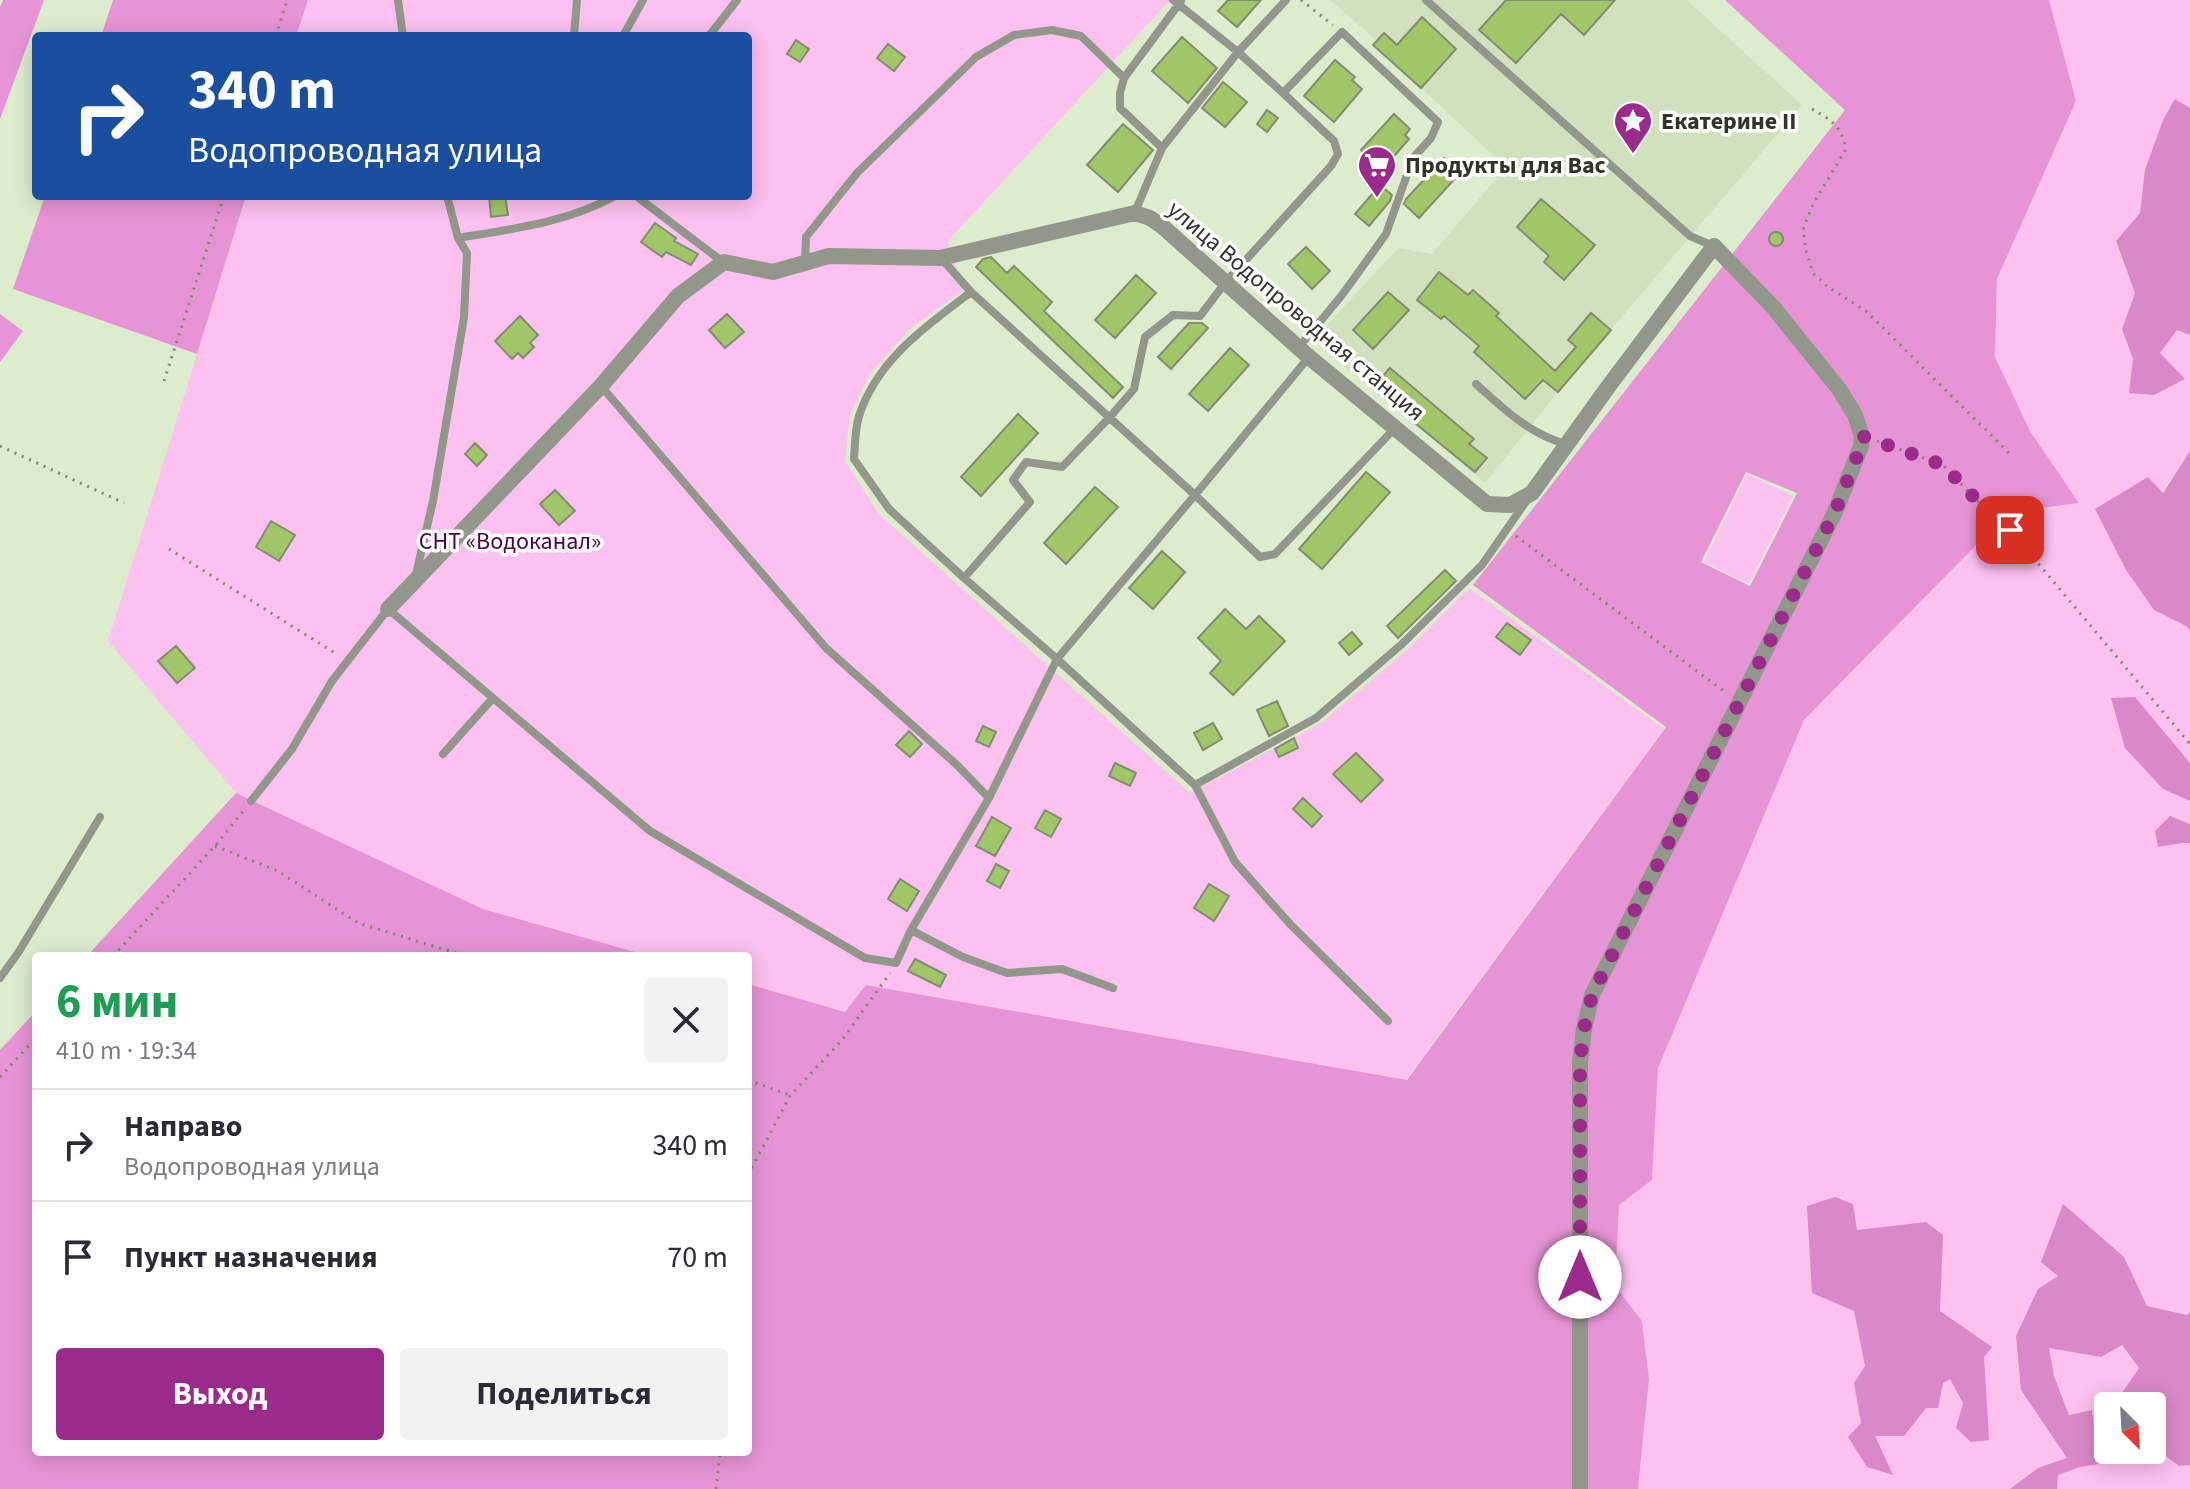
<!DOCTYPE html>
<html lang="ru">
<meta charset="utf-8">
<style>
:root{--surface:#fff;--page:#f2f2f3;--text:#2b2b33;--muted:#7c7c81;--line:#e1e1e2;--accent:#9b2b8a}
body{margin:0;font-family:"Source Sans 3",sans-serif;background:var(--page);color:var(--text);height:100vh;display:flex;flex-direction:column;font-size:30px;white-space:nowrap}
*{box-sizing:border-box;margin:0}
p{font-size:26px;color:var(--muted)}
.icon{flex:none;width:44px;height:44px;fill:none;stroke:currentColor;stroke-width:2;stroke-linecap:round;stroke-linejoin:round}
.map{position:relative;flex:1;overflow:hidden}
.side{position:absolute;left:32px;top:952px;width:720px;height:504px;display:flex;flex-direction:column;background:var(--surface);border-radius:8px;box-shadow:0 4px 20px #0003}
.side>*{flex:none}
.top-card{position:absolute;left:32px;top:32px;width:720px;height:168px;border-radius:8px;box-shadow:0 4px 20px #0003;background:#1a4fa0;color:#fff;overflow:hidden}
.needle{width:52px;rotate:156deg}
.fabs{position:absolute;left:2094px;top:1392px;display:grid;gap:16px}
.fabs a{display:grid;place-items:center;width:72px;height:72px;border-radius:8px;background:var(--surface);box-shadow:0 4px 20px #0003;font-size:40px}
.pin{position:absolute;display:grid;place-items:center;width:68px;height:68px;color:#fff;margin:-34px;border-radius:16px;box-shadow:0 4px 12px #0006}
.me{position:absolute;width:88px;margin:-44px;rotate:0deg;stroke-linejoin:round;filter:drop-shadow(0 0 6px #0008)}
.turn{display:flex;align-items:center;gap:28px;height:168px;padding:0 24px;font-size:36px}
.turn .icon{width:104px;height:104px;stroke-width:2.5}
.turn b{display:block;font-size:56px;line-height:68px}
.round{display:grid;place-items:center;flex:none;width:84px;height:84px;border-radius:8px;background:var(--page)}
.head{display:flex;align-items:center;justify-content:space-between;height:136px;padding:0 24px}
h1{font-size:48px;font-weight:700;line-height:60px;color:#1e9e55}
.button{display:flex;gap:16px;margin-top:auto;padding:16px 24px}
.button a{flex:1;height:92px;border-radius:8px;background:var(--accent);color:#fff;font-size:32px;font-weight:700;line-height:92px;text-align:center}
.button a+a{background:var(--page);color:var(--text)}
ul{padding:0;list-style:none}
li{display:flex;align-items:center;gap:24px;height:112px;padding:0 24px;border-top:2px solid var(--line)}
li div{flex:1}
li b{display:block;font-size:30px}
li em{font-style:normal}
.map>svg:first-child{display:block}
.built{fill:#d2e1bd}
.green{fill:#fdc1ef}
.forest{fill:#e694d5;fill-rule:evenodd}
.water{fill:#d988c8}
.building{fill:#a1c668;stroke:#818d72;stroke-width:2}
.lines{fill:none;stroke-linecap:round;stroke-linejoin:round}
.path{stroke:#7f8873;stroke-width:3;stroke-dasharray:2 6;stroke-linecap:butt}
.service{stroke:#91978a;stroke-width:8}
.minor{stroke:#91978a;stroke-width:16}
.route{stroke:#9b2b8a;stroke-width:14;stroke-dasharray:0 25.2}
.labels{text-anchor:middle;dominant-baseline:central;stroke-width:7;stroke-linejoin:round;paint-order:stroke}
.poi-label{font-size:24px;font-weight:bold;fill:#303529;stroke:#fff;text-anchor:start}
.street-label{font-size:24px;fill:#303529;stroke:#fff}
.park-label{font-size:24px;fill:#4e0244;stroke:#fff}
</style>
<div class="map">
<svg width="2190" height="1489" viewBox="0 0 2190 1489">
<rect width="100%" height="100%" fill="#deecce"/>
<path class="built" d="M1330,0h357l115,105 -244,287 -73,91 -161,-134 -5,-15 79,-86 34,6 74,-87 -85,-79 -44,-47z"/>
<path class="green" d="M308,0h862l-222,241 15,50 -52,37 -41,46 -20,41 -5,46 34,53 311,279 131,-70 85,-72 63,-63 195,141 -258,351 -540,-95 -21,27 -97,-28v-28h-99l-166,-47 -247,-116 -128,-152 138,-445h502v-160h-452z
M2049,0h141v108l-15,-8 -30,70 -5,43 -24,29 19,51 -13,36 11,30 51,20 -25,-26 18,-23 13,5v116l-28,42 -66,17 30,60 28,40 32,16 4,4v133l-55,-65 28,91 27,12v23l-20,-8 -12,31 24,-4h8v469l-3,3 -40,-9 -23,-49 -65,19 -38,114 47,69 -30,9 -28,21h-372l11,-110 -7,-58 -27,-34 4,-82 33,-25 6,-112 146,-348 189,-192 2,-14 84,-11 -49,-72 -35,-74 2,-77 79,-179z
M1747,474l46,22 -44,88 -45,-22z
M2121,1344l18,24 -26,38h-5v44h44v-4l27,20 11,-1v24h-133l1,-14 22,-8 18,-3 -7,-54 -22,5 -15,-39 -6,-28 53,9z"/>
<path class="forest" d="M3,0h41l-44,119v-112z
M113,0h195l-12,36h-195z
M1725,0h324l27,101 -79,178 -2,78 35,74 49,72 -84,11 -2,14 -189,192 -146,348 -6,112 -33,25 -4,81 27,35 7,58 -11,110h-1638v-439l36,-39v441h712v-468l97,28 21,-27 541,95 259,-353 -193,-142 372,-475zM1746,472l51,21 -47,93 -49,-24z
M45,196h201l-49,158 -184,-65z
M0,314l23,17 -23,31z
M236,793l247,116 166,47h-562z"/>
<path class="water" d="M2175,99l15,9v227l-13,-5 -17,23 25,26 -31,16 -25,-2 4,-34 -11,-30 13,-36 -19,-52 24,-28 5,-43 18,-50z
M2190,451v179l-4,-4 -32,-16 -28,-40 -31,-61 53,-32 15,16z
M2135,697l55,66v38l-27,-12 -38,-41 -14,-50z
M2170,816l20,8v19h-8l-24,4 -3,-16z
M1835,1197l18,7 4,26 69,-8 17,13 -3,76 52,36 -8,10 5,83 -18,2 -15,-14 7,-25 -13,-24 -7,4 -5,25h-12l-22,28h-29l18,39 -26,-8 -19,-30 13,-14 -7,-40 11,-17 -11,-55 -42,-18 -5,-87z
M2063,1204l61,53 23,49 40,9 3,-3v153l-11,1 -27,-20v-40h-39l26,-38 -17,-23 -21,12 -52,-9 5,28 15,39 23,-5 7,54 -19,3 -22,8 -1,14h-47l28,-21 29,-10 -46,-68 -5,-54 22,-47 20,-13 -17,-14z"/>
<path class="building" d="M1228,0h33l-24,27 -19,-16z
M1506,0h109l-31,35 -23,-21 -45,49 -37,-33z
M1422,17l34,32 -35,39 -48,-43 11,-12 13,12z
M1182,37l35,31 -29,35 -36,-32z
M796,40l13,9 -9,13 -13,-8z
M888,44l17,13 -11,14 -17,-13z
M1335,60l20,17 -3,3 10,9 -28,33 -30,-26z
M1223,82l24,20 -22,25 -23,-19z
M1267,110l11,8 -11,14 -10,-8z
M1394,114l16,15 -5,6 4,4 -26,30 -22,-19z
M1123,124l30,26 -35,42 -31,-27z
M1444,158l16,15 -41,45 -15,-14 2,-5z
M1380,185l12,10 -2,6 -21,25 -14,-12z
M489,196h16l3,19 -17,2z
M1541,199l54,46 -31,35 -20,-18 5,-6 -32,-29z
M655,223l21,15 -2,3 24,13 -7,11 -25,-13 -4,5 -21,-15z
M1769 239a7 7 0 1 1 14 0a7 7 0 1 1-14 0Z
M1306,247l24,24 -18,18 -24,-25z
M991,257l16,16 7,-7 38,36 -8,9 79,76 -10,11 -137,-131 7,-8z
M1439,272l29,23 5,-5 26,23 -3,3 59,55 21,-24 -8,-7 23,-27 20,17 -53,62 -15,-12 -18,19 -51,-47 5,-6 -35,-30 -3,3 -24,-19z
M1136,275l20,18 -41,45 -20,-18z
M1388,292l21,18 -36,39 -20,-19z
M727,314l17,18 -19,16 -16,-18z
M520,316l18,19 -8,8 4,4 -11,11 -5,-5 -6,6 -17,-18z
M1189,323h13l6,5 -37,41 -13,-12z
M1230,348l19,17 -41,46 -19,-17z
M1390,368l84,71 -5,5 18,14 -12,14 -103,-84z
M1018,414l20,19 -57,63 -20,-19z
M475,443l12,12 -10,11 -12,-12z
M1366,472l24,20 -68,77 -23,-20z
M1095,487l23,20 -52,57 -22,-21z
M555,490l20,21 -16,14 -19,-21z
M271,521l24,14 -16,26 -23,-14z
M1162,551l23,21 -32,37 -24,-21z
M1445,570l11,11 -58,57 -11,-12z
M1225,609l21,20 13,-13 26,25 -52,54 -23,-22 11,-12 -23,-23z
M1507,623l24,17 -11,15 -24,-18z
M1352,632l10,12 -13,11 -10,-12z
M176,646l19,22 -18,15 -19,-22z
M1277,701l11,25 -19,10 -12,-26z
M1213,723l9,16 -19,11 -9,-17z
M983,726l13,6 -7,15 -13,-6z
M909,731l13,13 -12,13 -14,-12z
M1294,738l4,10 -19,9 -4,-8z
M1356,753l27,27 -22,22 -28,-28z
M1115,763l21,10 -6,13 -21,-10z
M1303,798l19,18 -10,11 -19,-18z
M1045,810l16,9 -10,18 -16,-9z
M992,817l19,11 -16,28 -19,-10z
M996,864l13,7 -9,17 -13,-7z
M900,879l19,12 -12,20 -19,-12z
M1209,884l20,12 -15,25 -20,-13z
M915,959l31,16 -6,12 -32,-16z"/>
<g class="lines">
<path class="path" d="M1301,0l32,25
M276,36l11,-36
M1812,109c21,12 29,17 34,40l-33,55 -10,26 3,20 7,23 15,14 38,24 147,146
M164,381l60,-185
M1877,441l66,24 49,51 18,14 180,214
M0,446l124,57
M1516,536l209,156
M169,549l169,106
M215,846l63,25 80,52 108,33
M113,956l102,-110 29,-36
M0,1077l36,-39
M748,1080l41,15
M748,1175l42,-79 52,-56 48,-67
M716,1489l4,-37"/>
<path class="service" d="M398,0l5,36
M1173,0l65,52 45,41 51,48 4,13 -7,12 -106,117 -25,33 -27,-1 -28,22 -11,52 -25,29 -47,49 -36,-5 -13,18 17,22 -66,76 93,81 138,-164 114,-138
M1426,0l264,236 23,10
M574,36l3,-36
M623,36l20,-36
M709,36l28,-36
M1283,93l59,-61 96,90 -7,16 -18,20 -27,76 -44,61 -43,52
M1162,148l-42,-40v-15l4,-15 57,-77
M447,196l11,42
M636,196l87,66
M1135,212l27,-64 76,-96 48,-52
M941,258l30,34 224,203 65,62 15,-3 120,-126
M805,262l1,-25 51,-64 119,-116 38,-22 38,-5 29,6 43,42
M1476,384c28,25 53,50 90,60
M601,386l225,262 131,117 32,33
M416,574l17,-73 31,-184 3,-64 -9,-15c54,-9 108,-15 157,-42
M964,578l-75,-69 -35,-50c1,-14 1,-30 5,-43 18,-56 67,-90 112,-124
M443,754l50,-56
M1195,785l40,77 55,62 98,97
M251,801l41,-52 40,-68 56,-72 262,222 215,127 31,5 15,-33 78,-132 68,-139 138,126 121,-67 86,-74 80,-79 45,-65
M911,930l52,27 44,16 55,-4 51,19
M0,978l18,-25 82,-136"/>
<path class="minor" d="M388,609l213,-223 77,-90 46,-34 49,10 56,-16 111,2 195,-45 15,5 13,9 146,130 178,147 23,1 22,-12 76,-106 106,-141 59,61 66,82 16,26 7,21 -1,10 -26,66 -243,483 -8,34 -4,33v427"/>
</g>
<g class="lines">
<path class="route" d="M1580,1277v-215l4,-33 8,-34 243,-483 26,-66 1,-10 81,29 49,51 18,14"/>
</g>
<defs>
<symbol id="sight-pin" viewBox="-11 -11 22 30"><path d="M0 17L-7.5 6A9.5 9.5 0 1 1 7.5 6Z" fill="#9b2b8a" stroke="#fff"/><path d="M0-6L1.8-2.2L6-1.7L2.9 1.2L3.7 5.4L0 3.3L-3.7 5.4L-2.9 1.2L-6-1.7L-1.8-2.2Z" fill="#fff"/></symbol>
<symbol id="supermarket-pin" viewBox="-11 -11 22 30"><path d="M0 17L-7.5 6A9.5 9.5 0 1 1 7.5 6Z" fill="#9b2b8a" stroke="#fff"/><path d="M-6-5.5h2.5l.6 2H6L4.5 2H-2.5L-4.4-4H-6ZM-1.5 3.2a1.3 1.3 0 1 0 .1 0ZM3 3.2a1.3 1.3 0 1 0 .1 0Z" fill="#fff"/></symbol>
</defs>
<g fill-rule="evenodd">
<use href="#sight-pin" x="1611" y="99" width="44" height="60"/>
<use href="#supermarket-pin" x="1355" y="143" width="44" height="60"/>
</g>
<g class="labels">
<g class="poi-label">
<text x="1661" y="121">Екатерине II</text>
<text x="1405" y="165">Продукты для Вас</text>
</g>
<g class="street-label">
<text transform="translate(1296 311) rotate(40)">улица Водопроводная станция</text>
</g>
<g class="park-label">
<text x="510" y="541">СНТ «Водоканал»</text>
</g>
</g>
</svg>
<div class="fabs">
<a><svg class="needle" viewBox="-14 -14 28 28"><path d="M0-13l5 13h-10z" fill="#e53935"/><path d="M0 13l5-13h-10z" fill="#7c7c81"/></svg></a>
</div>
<div class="pin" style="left:2010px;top:530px;background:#d93025"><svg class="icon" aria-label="arrive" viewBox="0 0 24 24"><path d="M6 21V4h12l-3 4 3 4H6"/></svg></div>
<svg class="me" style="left:1580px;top:1277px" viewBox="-20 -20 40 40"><circle r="19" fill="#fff"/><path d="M0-13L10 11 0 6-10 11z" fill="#9b2b8a"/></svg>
<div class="top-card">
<div class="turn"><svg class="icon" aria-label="right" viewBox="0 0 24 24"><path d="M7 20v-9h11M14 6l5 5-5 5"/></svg><div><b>340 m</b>Водопроводная улица</div></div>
</div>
<section class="side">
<div class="head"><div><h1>6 мин</h1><p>410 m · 19:34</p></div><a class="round"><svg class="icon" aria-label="close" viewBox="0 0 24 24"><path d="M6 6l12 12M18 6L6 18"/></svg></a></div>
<ul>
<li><svg class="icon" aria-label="right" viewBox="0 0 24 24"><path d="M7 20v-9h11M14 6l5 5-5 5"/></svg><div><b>Направо</b><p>Водопроводная улица</p></div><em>340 m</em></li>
<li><svg class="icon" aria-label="arrive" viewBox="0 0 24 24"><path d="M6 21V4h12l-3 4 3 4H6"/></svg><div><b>Пункт назначения</b></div><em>70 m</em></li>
</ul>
<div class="button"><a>Выход</a><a>Поделиться</a></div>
</section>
</div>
